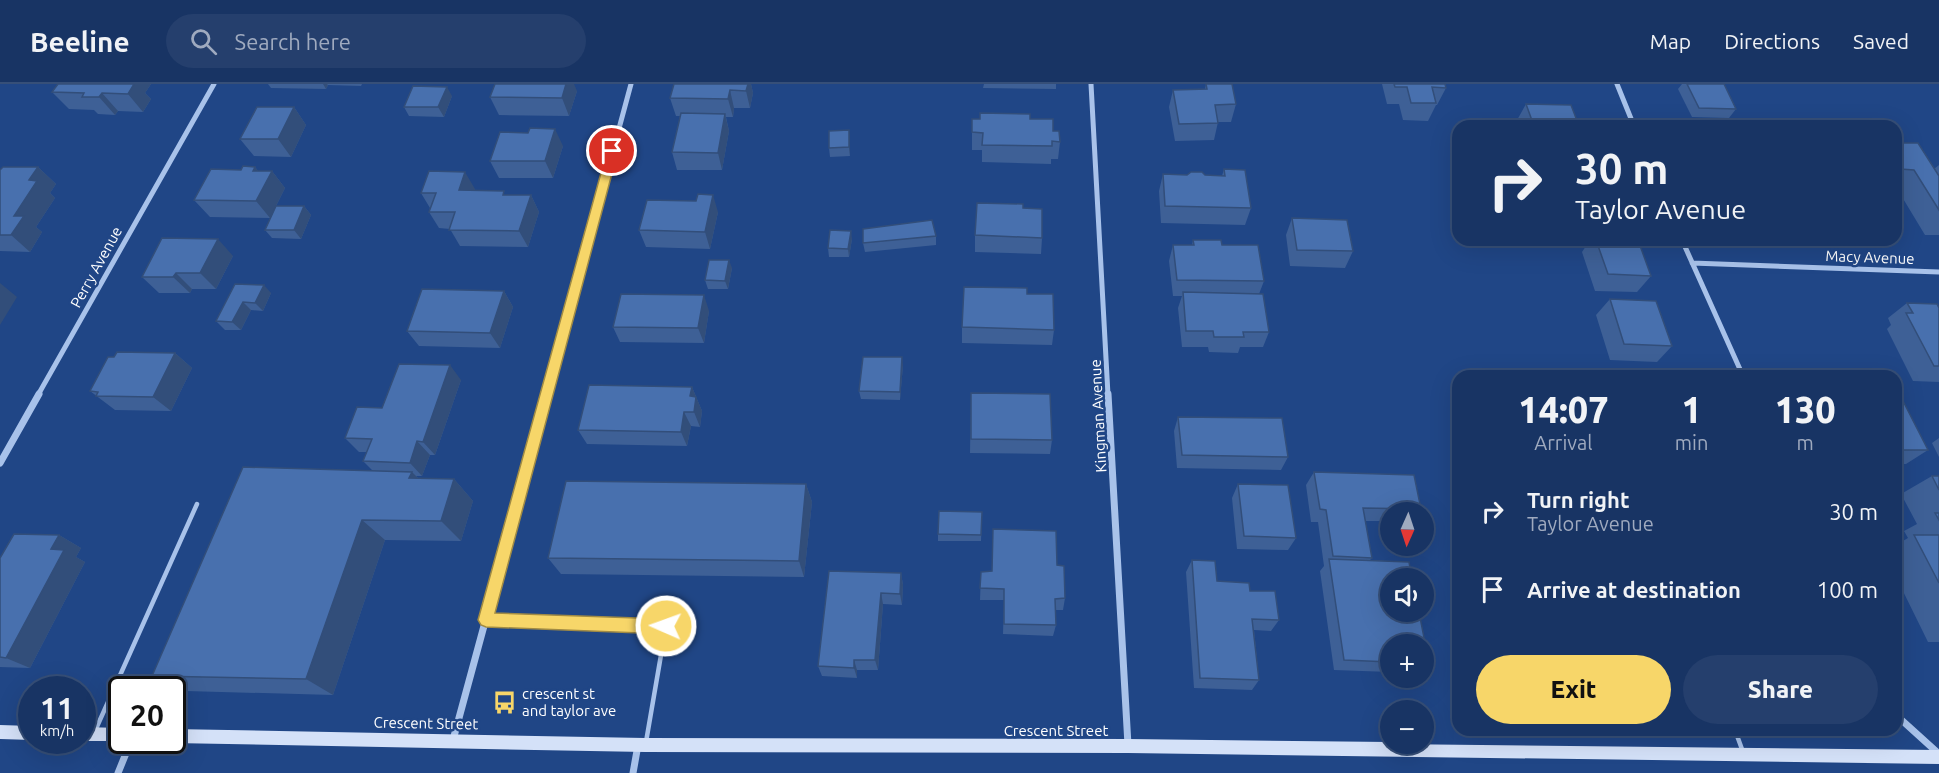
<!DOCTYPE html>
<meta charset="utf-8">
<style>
:root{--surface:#183464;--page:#253f6d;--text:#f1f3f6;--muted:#9faabf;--line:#364f78;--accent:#f7d669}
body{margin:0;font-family:Ubuntu,sans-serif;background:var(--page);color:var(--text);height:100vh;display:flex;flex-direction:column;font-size:22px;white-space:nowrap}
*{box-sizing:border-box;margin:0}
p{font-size:20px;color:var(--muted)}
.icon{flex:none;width:33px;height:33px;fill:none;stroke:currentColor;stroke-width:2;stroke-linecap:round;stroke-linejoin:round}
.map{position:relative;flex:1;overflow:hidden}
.details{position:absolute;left:1452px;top:286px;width:450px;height:366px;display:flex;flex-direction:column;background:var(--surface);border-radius:18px;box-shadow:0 6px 24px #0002,0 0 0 2px var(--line)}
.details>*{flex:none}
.guide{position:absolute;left:1452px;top:36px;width:450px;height:126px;border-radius:18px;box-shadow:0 6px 24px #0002,0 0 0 2px var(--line);background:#183464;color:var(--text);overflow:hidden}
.needle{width:39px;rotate:183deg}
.buttons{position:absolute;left:1380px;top:418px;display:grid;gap:12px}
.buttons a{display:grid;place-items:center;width:54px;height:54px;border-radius:50%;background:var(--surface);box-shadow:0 6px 24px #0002,0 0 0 2px var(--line);font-size:30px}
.speed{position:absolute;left:18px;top:592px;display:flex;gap:12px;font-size:30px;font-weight:700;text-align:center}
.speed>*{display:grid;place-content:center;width:78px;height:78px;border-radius:50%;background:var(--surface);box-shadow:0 6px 24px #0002,0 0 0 2px var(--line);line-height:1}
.speed small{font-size:15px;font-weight:400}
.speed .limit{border:3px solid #111;border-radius:9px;background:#fff;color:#111}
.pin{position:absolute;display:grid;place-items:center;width:51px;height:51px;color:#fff;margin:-26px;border:3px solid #fff;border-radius:50%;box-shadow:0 2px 6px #0007}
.me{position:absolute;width:66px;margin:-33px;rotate:272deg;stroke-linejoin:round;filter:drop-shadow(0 0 4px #0008)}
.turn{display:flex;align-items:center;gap:21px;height:126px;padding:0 24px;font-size:27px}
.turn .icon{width:78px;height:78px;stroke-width:2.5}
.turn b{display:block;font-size:42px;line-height:51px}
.eta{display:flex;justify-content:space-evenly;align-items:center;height:102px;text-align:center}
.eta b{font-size:36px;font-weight:800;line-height:42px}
.cta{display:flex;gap:12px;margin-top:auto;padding:12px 24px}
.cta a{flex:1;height:69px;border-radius:36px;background:var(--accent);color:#111;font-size:24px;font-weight:800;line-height:69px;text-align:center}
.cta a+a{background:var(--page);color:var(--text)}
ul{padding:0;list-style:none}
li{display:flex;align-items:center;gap:18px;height:78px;padding:0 24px}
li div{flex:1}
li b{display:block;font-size:22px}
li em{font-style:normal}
header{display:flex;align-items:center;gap:36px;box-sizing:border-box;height:84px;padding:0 30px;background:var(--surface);border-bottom:2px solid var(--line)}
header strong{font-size:28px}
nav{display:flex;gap:33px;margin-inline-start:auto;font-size:21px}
.search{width:420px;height:54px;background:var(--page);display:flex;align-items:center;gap:15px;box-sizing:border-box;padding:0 21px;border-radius:33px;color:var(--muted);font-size:22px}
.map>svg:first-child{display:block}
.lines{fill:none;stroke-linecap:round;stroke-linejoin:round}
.service{stroke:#a8c2ea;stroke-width:4.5}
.minor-far1{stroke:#a8c2ea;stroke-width:5}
.minor{stroke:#a8c2ea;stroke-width:7}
.secondary{fill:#d4e1f8;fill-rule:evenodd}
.wall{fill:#3e6096}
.shaded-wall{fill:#324e7a}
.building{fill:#4870ae;stroke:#324e7a;stroke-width:1.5}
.route{fill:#f7d669;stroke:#a18b44;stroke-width:1.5}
.labels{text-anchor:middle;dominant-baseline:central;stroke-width:5;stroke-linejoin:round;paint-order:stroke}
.street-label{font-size:15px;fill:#fff;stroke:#204686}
.poi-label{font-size:15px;fill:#fff;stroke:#204686;text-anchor:start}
</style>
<header>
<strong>Beeline</strong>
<div class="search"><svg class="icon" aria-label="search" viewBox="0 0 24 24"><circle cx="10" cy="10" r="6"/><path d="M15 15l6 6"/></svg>Search here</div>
<nav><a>Map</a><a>Directions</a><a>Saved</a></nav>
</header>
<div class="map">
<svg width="1939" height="689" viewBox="0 0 1939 689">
<rect width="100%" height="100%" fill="#204686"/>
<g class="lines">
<path class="service" d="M486,536l180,6 -20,116
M1735,646l8,22
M95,647l102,-227"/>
<path class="minor-far1" d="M1091,0l17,311
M1617,0l17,42
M1682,156l61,136
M1692,179l247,9
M38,311l176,-311
M547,311l84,-311"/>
<path class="minor" d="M1108,310l20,351
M0,379l39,-69
M1896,631l43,39
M453,656l94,-346
M118,689l13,-32
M633,689l5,-28"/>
<path class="secondary" d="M0,641l32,1v14l-32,-1z
M82,643l40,1v13h3h-43z
M172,645l473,9 483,1 262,3v2l549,6v14l-811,-11 -483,-1 -473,-9 -5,-2h5z"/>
</g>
<path class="wall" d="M151,0l-6,9 6,6 -8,13 -25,-1 -3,4 -17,-1 -4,-4 -25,-1 -17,-17z
M268,0h94l-1,2 -33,-1 -2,4 -55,-1z
M751,0l2,9 -3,15h-16l-1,9h-7l3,14 -7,39h-45l-5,-18 8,-36h-4l-6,-18z
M984,0h72v5l-73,-1z
M1206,0l30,20 -5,18h-13l-4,18 -39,1 -6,-34 4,-17 32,-1z
M1382,0h63l1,4 -9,17h-1l-8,16 -25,-1 -4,-16h-12z
M1682,0h42l12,25 -7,9 -37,-1 -14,-28z
M577,7l-8,25 -70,-1 -9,-18z
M452,12l-8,21 -35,-1 -5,-9z
M1526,20l53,22h-61l-2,-4z
M294,23l12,18 -15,32 -37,-1 -14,-17z
M980,35h50l23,12 7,11 -2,17h-7v5l-69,-2v-12h-10v-18z
M849,46l1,26 -20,1 -1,-9z
M1896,59l38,26 5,-4v70h-14l-29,-48z
M563,62l-10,32h-54l-9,-17z
M38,83l18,17 -6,9 5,5 -19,29 6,5 -12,20 -30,-1v-81z
M255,83l3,4h14l13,17 -15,30 -60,-1 -16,-17 47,-30z
M1224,85l27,39 -6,17 -84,-2 -2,-32 4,-17 59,2z
M475,105l-1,2 32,4h25l8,17 -11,35 -68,-1 -10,-17 -11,-1 -10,-16 1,-4 -9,-15z
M304,122l7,9 -10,24 -29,-1 -7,-8z
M1023,124l19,30 -1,16 -66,-2v-17z
M718,128l-8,37 -64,-2 -7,-17z
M1292,134l61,33 -8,17 -55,-2 -4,-31z
M936,152v9l-71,7 -2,-9z
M852,155l-3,18h-20l-1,-9z
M1193,156l29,5 42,36 -5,13 10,38 -6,15h-23l-2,6 -29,-1 -1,-5h-26l-4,-39 4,-12h-9l-4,-35 4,-16h19z
M1590,156h48l13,36 -14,16 -42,-1 -13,-39z
M1757,156h51l-6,6 -43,-1z
M233,172l-17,33h-24l-2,4h-31l-17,-16z
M732,184l-4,21h-20l-3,-9z
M235,200l36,9 -8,18 -12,-1 -10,20h-16l-9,-9z
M504,207l9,16 -13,41 -81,-2 -12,-15z
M1027,210l27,36 -2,15 -90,-2v-16z
M1610,215l62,47 -15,16 -47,-2 -14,-45z
M1907,219l32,5v74l-26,-1 -26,-52 4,-4 -3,-7z
M709,227l-5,32 -84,-1 -7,-15z
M175,269l17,15 -21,43 -56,-1 -25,-19 24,-34z
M903,281l-3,35 -39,-1 -2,-8z
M461,296l-26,75h-5l-8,21h-6l2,2 36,1 19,22 -12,40 -76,-1 -52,155 -147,-4 -34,-15 221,-205 -10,-10 4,-9h-8l-14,-14 37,-30z
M692,303l10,24 -2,16 -9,-1 -4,20 -100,-2 -9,-14z
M971,309l81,47 -2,14 -80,-1z
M1896,317l32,49 -22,14h-10z
M1178,333l110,40 -7,13 -104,-2 -3,-37z
M1939,354v19l-7,-14z
M1314,388l100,3 7,34 -3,4h-28v8h-25l7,37 -2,2 39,2 3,17h-22v33h29l10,51 -5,5v-23h-34v27l-56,-2 -14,-99 4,-5 -6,-44h-7l-5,-37z
M1932,392h7v166h-11l-32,-65v-32l12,-7 -4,-7 13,-7 -16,-30z
M806,400l6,18 -8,75 -243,-3 -13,-16z
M1238,400l58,54 -8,12 -51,-1 -5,-51z
M1458,425v28l-5,-22z
M982,428l-1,29h-43v-7z
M59,451l22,13 -5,9 9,5 -55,106 -30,-1v-109z
M1192,476l25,21 33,10 29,29 -8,11 -17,-1 5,50 -7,10 -58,-2 -8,-116z
M829,487l72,2 2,12 -1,20 -19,-1 -5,66h-21v8l-35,-2 -4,-10z
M992,487l73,27 -2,12h-8l1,15 -3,11 -50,-2 1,-34h-24l1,-28z"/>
<path class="shaded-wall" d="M129,0h22l-6,9 6,6 -8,13 -15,-18z
M323,0h4l1,1 -2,4z
M566,0h8l3,7 -8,25 -7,-18z
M748,0h3l2,9 -3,15 -4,-17z
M447,3l5,9 -8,21 -6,-10z
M730,6l4,18 -1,9 -5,-18z
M102,9l16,18 -3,4 -16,-18z
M294,23l12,18 -15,32 -13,-18z
M725,30l4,17 -7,39 -4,-17z
M555,45l8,17 -10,32 -8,-17z
M849,46l1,9v17l-1,-9z
M38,83l18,17 -6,9 5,5 -19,29 6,5 -12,20 -19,-17 3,-19 15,-36z
M255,83l11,14 6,-10 13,17 -15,30 -14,-17 -3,-30z
M465,88l10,17 -6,18 -10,-17z
M531,111l8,17 -11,35 -9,-16z
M713,111l5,17 -8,37 -5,-17z
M304,122l7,9 -10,24 -7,-9z
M851,147l1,8 -3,18 -1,-8z
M218,155l15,17 -17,33 -16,-16z
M729,176l3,8 -4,21 -3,-8z
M176,189l16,16 -2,4 -17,-16z
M0,199l17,14 -17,28z
M264,201l7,8 -8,18 -8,-8z
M504,207l9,16 -13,41 -10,-15z
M704,211l5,16 -5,32 -6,-15z
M243,218l8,8 -10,20 -9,-8z
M175,269l17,15 -21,43 -18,-14z
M902,273l1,8 -3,35v-8z
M450,281l11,15 -26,75 -12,-13z
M692,303l10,24 -2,16 -6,-15 -4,-16z
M684,328l7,14 -4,20 -6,-14z
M417,357l13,14 -8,21 -12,-13z
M412,388l21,21 -24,-15z
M454,395l19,22 -12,40 -20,-20z
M806,400l6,18 -8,75 -5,-16z
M362,436l23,20 -52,155 -27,-16z
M59,451l22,13 -5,9 9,5 -55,106 -24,-10 45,-109z
M901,489l2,12 -1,20 -2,-11z
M881,509l2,11 -5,66 -3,-10z
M854,576l3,10v8l-3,-10z"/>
<path class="building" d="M58,0h76l-6,10 -26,-1 -3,4h-17l2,-4 -32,-1z
M495,0h71l-4,14 -72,-1z
M674,0h74l-2,7 -16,-1 -2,9 -58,-1z
M1206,0h26l4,20 -21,1 3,18 -39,1 -6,-34 34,-1z
M1394,0h51l1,4 -14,-1 4,16h-25l-4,-16h-12z
M1687,0h37l12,25 -37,-1z
M413,2l34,1 -9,20h-34z
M1526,20l45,1 8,21h-45z
M257,23h37l-16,32h-38z
M681,29l44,1 -7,39 -46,-1z
M980,29l50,1v5h23v12h6l1,11 -8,-1v5l-70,-1 1,-12 -11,-1v-13h8z
M530,44l25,1 -10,32h-55l10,-29 28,1z
M849,46v17l-20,1v-17z
M1896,59h22l21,33v34l-25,-40 -14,-1 -4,-6z
M243,82l12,1 -2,4h19l-16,30 -62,-1 17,-31 30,1z
M3,83h35l-9,13 8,1 -23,35h10l-13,19h-11v-65z
M1224,85l21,1 6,38 -86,-2 -2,-32 24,1 4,-3h11l3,3 20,1z
M429,87l36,1 -6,18 45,1 -1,4h28l-12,36 -70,-1 6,-18h-26l7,-19h-15z
M698,110l15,1 -8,37 -66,-2 8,-30 49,1z
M977,119l46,1v4l19,1v29l-67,-3z
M276,122h28l-10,24h-29z
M1292,134l55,2 6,31 -56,-1z
M932,136l4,16 -73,7v-14z
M830,146l21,1 -3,18 -20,-1z
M162,154l56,1 -18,34h-24l-3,4h-31z
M1193,156h28l1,5h36l6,36 -87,-1 -4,-35h21z
M1596,156h42l13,36 -43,-2z
M709,176h20l-4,21 -20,-1z
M235,200l29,1 -9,18 -12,-1 -11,20 -16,-1z
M964,203l63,1v6h26l1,36 -92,-3z
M422,205l82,2 -14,42 -83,-2z
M1183,208l80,2 6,38h-26l1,5h-30l-1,-6h-27z
M621,210l83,1 -6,33 -85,-1z
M1610,215l46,2 16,45 -48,-2z
M1907,219l30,1 2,4v58h-5l-28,-53h7z
M117,268l58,1 -22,44 -57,-1 2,-4 -8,-1 18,-34h6z
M863,273h39l-2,35 -41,-1z
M399,280l51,1 -27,77 -6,-1 -7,22 -47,-2 9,-22 -27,-1 12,-31 25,1z
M589,301l103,2 -2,9 6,1 -2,15h-10l-3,20 -103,-2z
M971,309l79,1 2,46 -81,-1z
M1896,317h7l25,49h-32z
M1178,333l104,1 6,39 -106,-2z
M243,383l169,5 -3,6 45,1 -13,42 -79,-1 -56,159 -154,-3z
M1314,388l100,3 7,34 -58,-1 9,50 -39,-2 -7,-46 -6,-1z
M1932,392h7v14z
M566,397l240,3 -7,77 -251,-3z
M1238,400l50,1 8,53 -52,-2z
M939,427l43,1 -1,23 -43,-1z
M1935,429h4v7z
M993,445l63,2 1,34 7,1 1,32 -10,1 1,26 -52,-1v-35l-24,-1 1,-16 11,-1z
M14,450l45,1 -8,14 13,1 -58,108 -6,-1v-99z
M1914,451h25v48z
M1329,475l80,3 3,17h-22v33h29l10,51h-5v-18h-34v17l-46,-2z
M1192,476l23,1 2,20 32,2 1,8h25l4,29 -27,-1 7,61 -59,-2z
M829,487l72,2 -1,21 -19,-1 -6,67h-21v8l-36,-2z"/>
<path class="route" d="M612,63l6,4 -123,462 171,6 6,2 2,5 -2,6 -6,2 -180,-7 -5,-2 -3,-5 129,-469z"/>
<defs>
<symbol id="bus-bare" viewBox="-9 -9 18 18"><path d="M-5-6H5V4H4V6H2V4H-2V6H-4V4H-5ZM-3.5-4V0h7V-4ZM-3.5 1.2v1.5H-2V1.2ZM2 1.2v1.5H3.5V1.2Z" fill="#f7d669" stroke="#204686" stroke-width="2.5" paint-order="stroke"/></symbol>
</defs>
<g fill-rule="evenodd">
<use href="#bus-bare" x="488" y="602" width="33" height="33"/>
</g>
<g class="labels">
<g class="street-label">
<text transform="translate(1870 173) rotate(2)">Macy Avenue</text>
<text transform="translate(96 183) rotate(-61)">Perry Avenue</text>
<text transform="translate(1098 332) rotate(-93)">Kingman Avenue</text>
<text transform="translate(426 639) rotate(1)">Crescent Street</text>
<text x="1056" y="646">Crescent Street</text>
</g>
<g class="poi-label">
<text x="522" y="609">crescent st<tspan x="522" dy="17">and taylor ave</tspan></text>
</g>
</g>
</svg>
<div class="buttons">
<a><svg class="needle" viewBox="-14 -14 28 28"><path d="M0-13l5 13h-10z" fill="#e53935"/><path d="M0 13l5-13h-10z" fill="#9faabf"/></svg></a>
<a><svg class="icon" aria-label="sound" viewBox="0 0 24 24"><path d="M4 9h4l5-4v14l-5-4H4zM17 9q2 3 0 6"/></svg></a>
<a>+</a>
<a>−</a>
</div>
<div class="speed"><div>11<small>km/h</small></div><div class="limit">20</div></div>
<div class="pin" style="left:612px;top:67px;background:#d93025"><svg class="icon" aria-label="arrive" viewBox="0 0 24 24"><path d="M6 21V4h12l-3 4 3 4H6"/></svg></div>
<svg class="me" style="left:666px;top:542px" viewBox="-20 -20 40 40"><circle r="17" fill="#f7d669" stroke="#fff" stroke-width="3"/><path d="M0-11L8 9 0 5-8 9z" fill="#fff"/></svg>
<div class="guide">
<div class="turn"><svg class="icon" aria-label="right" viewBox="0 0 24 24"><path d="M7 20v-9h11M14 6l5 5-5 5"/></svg><div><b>30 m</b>Taylor Avenue</div></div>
</div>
<section class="details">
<div class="eta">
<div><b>14:07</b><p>Arrival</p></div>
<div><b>1</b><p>min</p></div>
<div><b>130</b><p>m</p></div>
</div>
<ul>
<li><svg class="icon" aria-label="right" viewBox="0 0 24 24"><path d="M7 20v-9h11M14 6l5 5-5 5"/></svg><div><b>Turn right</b><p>Taylor Avenue</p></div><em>30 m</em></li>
<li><svg class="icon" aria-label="arrive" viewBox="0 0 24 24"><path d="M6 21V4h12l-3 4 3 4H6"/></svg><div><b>Arrive at destination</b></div><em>100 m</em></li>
</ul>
<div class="cta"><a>Exit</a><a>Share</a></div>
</section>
</div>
